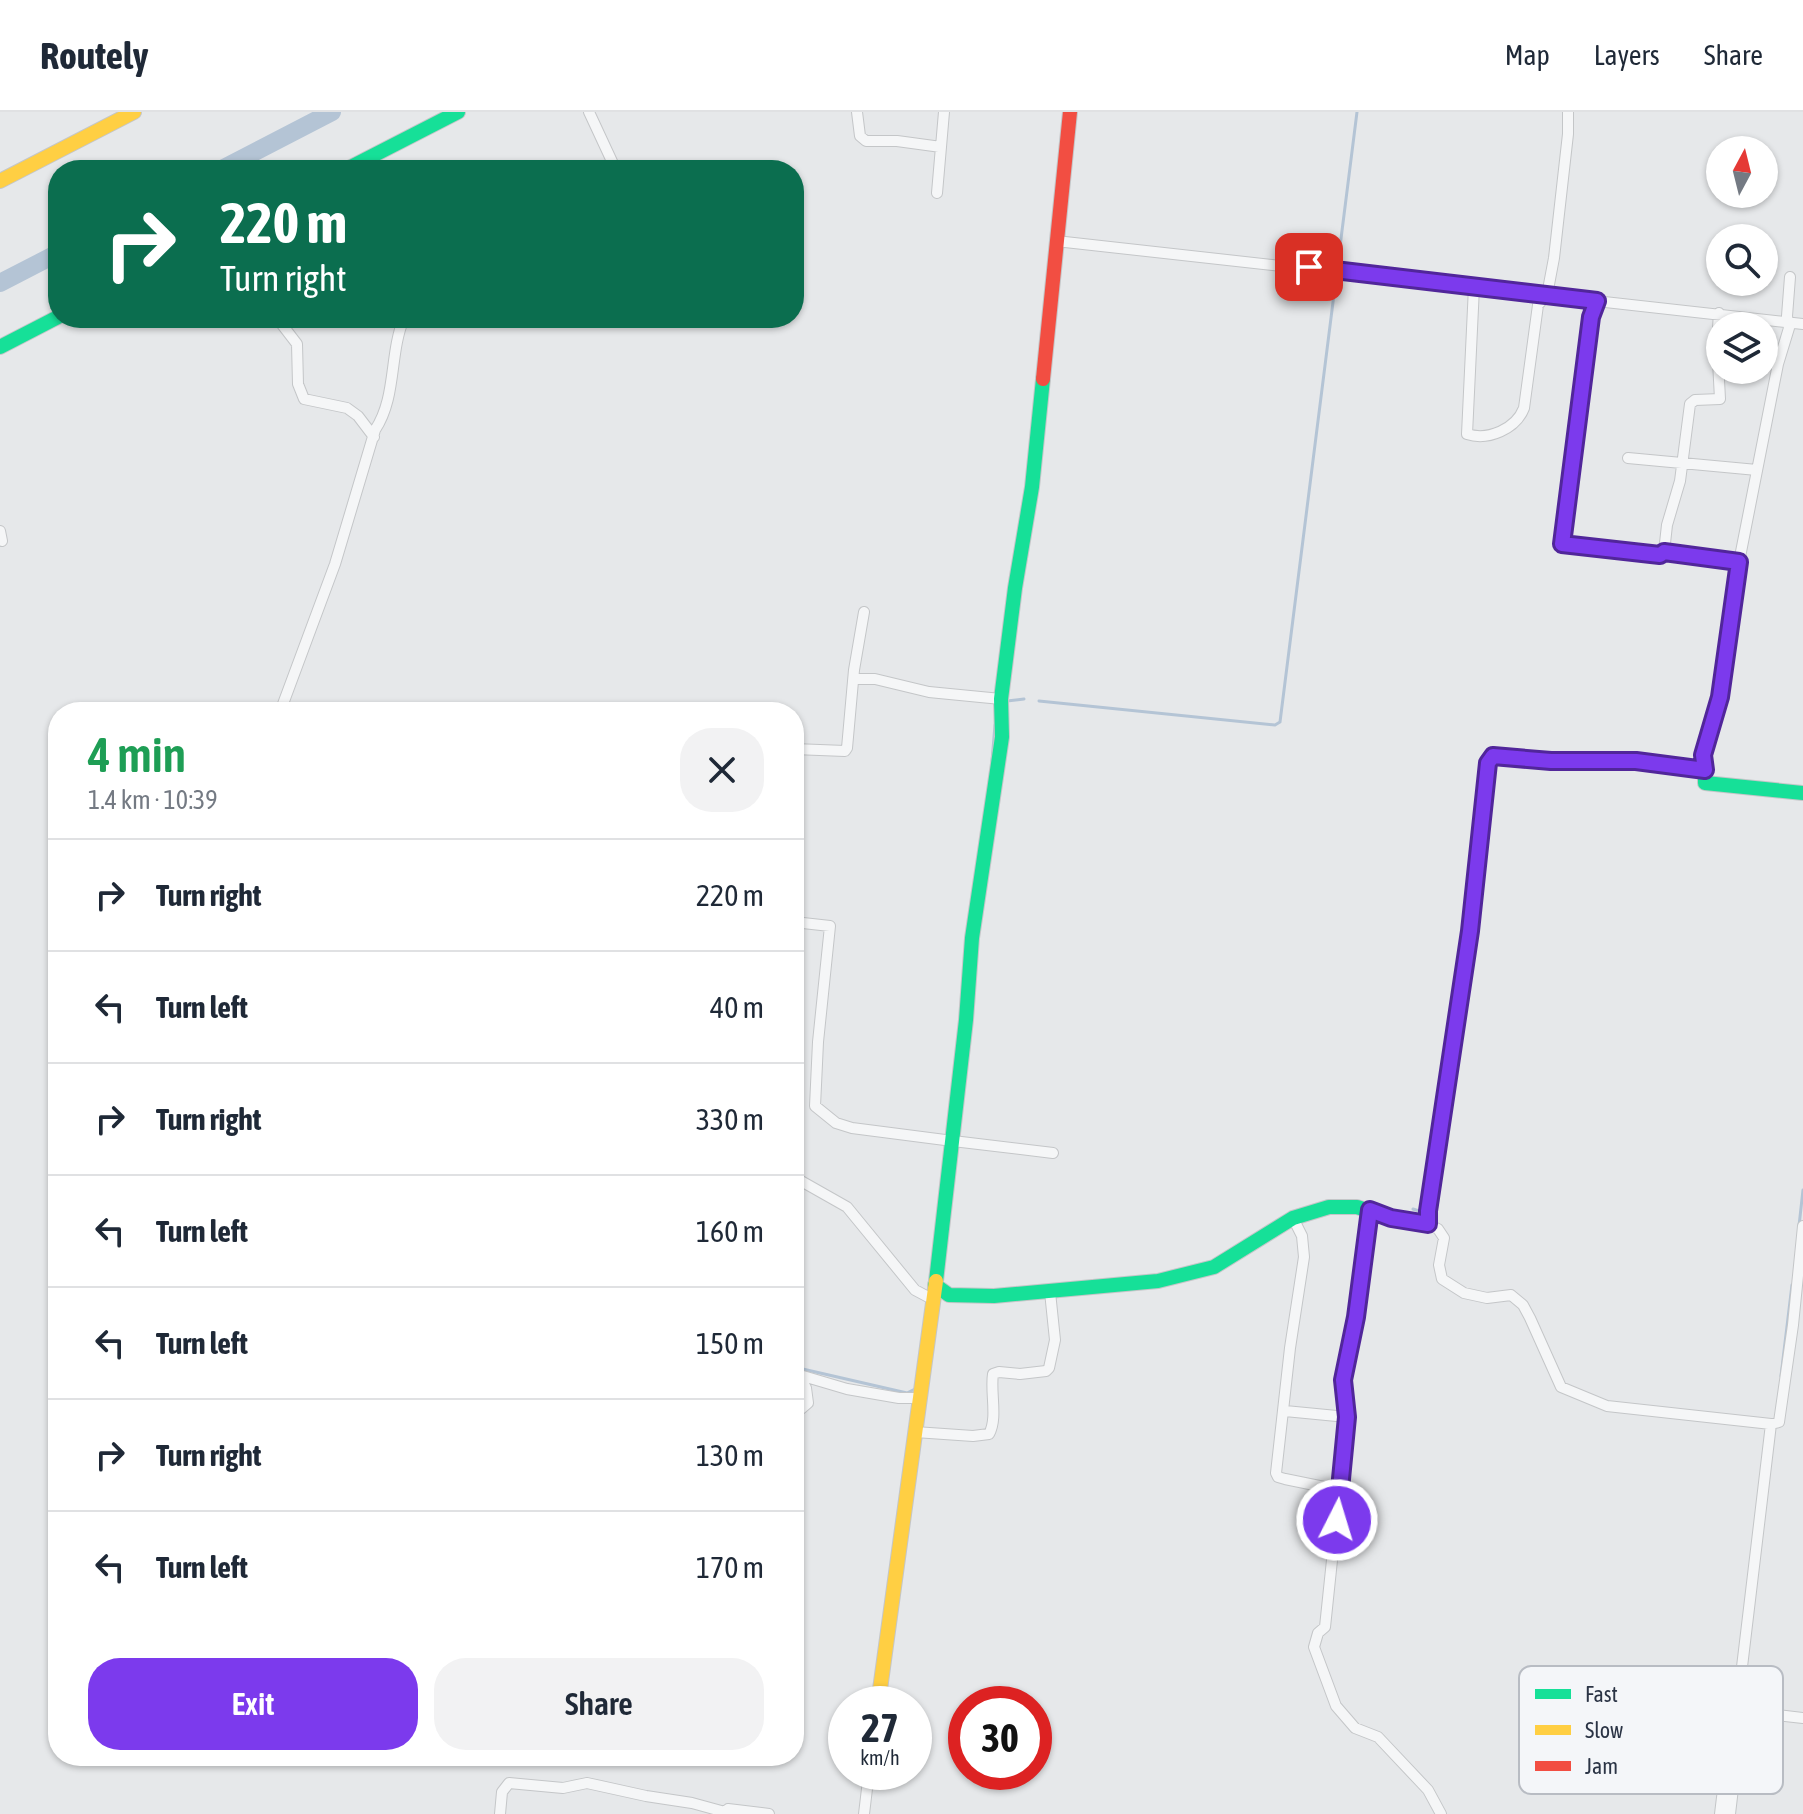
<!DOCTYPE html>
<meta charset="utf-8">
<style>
:root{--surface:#fff;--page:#f2f2f3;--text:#1f2937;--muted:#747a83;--line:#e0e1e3;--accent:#7c3aed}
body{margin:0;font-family:"Asap Condensed",sans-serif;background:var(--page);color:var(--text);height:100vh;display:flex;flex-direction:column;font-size:30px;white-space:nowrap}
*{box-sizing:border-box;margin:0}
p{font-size:26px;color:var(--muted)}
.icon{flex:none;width:44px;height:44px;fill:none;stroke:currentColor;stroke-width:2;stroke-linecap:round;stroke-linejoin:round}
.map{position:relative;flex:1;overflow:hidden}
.panel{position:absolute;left:48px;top:590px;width:756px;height:1064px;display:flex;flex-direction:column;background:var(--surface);border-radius:32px;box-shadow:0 2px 6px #0004}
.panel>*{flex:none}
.banner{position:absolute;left:48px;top:48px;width:756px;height:168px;border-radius:32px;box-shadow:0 2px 6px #0004;background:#0b6e4f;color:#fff;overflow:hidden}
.needle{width:52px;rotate:7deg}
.fabs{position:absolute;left:1706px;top:24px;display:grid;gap:16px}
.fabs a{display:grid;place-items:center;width:72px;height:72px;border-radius:50%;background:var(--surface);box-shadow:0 2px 6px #0004;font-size:40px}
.speed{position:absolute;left:828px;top:1574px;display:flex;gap:16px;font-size:40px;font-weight:700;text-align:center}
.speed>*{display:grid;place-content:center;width:104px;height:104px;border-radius:50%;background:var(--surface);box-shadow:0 2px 6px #0004;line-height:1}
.speed small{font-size:20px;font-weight:400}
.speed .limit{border:12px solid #d22;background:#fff;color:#111}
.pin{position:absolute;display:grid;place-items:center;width:68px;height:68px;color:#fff;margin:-34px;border-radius:16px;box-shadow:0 4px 12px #0006}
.me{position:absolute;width:88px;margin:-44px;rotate:5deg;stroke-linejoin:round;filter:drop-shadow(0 0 6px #0008)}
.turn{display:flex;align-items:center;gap:28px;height:168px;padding:0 40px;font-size:36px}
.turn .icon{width:104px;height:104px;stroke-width:2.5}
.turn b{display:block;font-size:56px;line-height:68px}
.round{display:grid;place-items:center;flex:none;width:84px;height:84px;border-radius:32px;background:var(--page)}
.headline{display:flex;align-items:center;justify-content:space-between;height:136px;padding:0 40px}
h1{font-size:48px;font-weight:600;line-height:60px;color:#1e9e55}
.button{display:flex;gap:16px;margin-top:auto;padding:16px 40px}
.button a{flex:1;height:92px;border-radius:32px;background:var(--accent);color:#fff;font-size:32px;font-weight:600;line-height:92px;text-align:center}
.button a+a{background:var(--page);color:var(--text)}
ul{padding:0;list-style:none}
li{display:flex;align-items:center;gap:24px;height:112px;padding:0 40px;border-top:2px solid var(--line)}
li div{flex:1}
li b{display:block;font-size:30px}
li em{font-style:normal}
header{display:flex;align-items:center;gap:48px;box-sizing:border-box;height:112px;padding:0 40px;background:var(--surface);border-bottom:2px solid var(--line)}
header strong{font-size:38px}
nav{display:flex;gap:44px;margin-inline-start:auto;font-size:28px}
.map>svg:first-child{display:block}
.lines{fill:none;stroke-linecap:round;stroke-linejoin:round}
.stream{stroke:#b4c4d5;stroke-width:3}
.river{stroke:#b4c4d5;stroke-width:18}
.street-casing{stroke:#c4c6c8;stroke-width:12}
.fast-casing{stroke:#c4c6c8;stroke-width:16}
.slow-casing{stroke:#c4c6c8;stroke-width:16}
.jam-casing{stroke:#c4c6c8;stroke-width:16}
.street{stroke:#f5f6f7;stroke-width:10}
.fast{stroke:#16e098;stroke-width:14}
.slow{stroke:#ffcf43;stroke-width:14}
.jam{stroke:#f24e42;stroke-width:14}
.route-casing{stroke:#51269a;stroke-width:20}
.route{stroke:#7c3aed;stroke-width:14}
.key{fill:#f4f6f9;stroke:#b8bcc3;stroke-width:2}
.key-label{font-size:22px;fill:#2b3445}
</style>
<header>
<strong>Routely</strong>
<nav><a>Map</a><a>Layers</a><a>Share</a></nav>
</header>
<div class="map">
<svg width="1803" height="1702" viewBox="0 0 1803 1702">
<rect width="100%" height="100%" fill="#e6e8ea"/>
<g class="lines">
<path class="stream" d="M1007,589l17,-2
M1039,589l236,24 5,-3 77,-610
M992,649l3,-36
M1413,1097l12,4
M1799,1114l4,-36
M794,1255l113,26 8,-4
M1781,1264l11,-91"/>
<path class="river" d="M220,58l112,-58
M0,171l58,-30"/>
<defs>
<path id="street" d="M589,0l27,58
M857,0l3,24 6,5h31l44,6
M368,46l6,12
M937,81l7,-81
M1056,129l747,83
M1474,175l-7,147c21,7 49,-5 57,-26l14,-103 9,-10 7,-37 14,-124v-22
M1597,189l-6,16 -29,227 98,11 4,-3
M1719,201l-2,29 3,57 -25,1 -5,4 -10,77 -13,44 -3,27 75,10
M277,206l20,26 1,40 6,15 43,9 11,8 16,21
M1628,346l129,12
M0,419l2,10
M855,567h20l54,13 72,7
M280,600l55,-148 40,-134c22,-33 14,-76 29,-112
M794,637l51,2 2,-3 7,-78 10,-58
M1705,658l-2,-15 17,-58 19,-135 39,-198 11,-36 -2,-12 3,-39
M794,810l36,4 -12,116 -3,64 21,17 16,5 93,12
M953,1029l100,12
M794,1065l53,30 68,83 17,9
M1370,1098l-14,107 -13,63 4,37 -22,210 -7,6 -4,14 22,59 19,22 23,9 50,53 13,24
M1293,1106l9,18 2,21 -14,91 -14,125 2,4 7,2 54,11
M1428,1112l10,5 6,9 -5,27 3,14 22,14 23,5 24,-3 12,10 7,13 31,69 46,19 164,18 8,-2 14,-97 10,-99
M794,1297h7l7,-6 -2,-15 -4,-7 1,-5 44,13 52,9h20
M1285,1299l62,6
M915,1320l58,4 16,-2c9,-16 1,-42 4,-60l6,-2 21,2 26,-3 3,-3 6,-28 -5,-48
M500,1702l2,-22 7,-9 54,5 24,-5 59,13 46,7 33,9
M722,1702l6,-5 41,5
M864,1702l5,-42
M1720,1702l12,-99 4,-4h6l61,7
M1730,1702l12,-103 -3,-19 32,-268"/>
<path id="fast" d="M345,58l113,-58
M0,235l58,-30
M1656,652l49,6v13l98,10
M936,1169l30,-261 6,-82 30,-201 -1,-38 14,-111 17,-101 11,-108
M935,1173l14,10 45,1 164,-15 56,-14 79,-49 36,-11h28l34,11 37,5"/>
<path id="slow" d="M0,69l134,-69
M1428,1111l45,-318
M878,1592l58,-423"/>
<path id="jam" d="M1043,267l27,-267
M1473,793l15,-142 5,-7 58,5h85l20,3"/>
</defs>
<use href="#street" class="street-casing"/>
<use href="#fast" class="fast-casing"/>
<use href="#slow" class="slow-casing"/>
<use href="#jam" class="jam-casing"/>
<use href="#street" class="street"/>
<use href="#fast" class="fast"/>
<use href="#slow" class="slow"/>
<use href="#jam" class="jam"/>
</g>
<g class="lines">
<defs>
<path id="route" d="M1309,155l288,34 -6,16 -29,227 98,11 4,-3 75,10 -19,135 -17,58 2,15 -69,-9h-85l-58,-5 -5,7 -18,168 -42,280v13l-37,-6 -21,-8 -14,107 -13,63 4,37 -10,103"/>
</defs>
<use href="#route" class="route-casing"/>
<use href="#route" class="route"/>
</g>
<rect x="1519" y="1554" width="264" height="128" rx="12" class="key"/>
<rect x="1535" y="1577" width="36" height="10" fill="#16e098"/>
<rect x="1535" y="1613" width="36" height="10" fill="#ffcf43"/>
<rect x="1535" y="1649" width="36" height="10" fill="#f24e42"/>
<g class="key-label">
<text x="1585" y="1590">Fast</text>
<text x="1585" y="1626">Slow</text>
<text x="1585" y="1662">Jam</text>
</g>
</svg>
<div class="fabs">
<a><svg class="needle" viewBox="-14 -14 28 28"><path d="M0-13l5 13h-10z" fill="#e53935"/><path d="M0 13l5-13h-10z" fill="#747a83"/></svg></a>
<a><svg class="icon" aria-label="search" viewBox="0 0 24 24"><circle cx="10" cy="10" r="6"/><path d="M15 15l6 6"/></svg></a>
<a><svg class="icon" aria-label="layers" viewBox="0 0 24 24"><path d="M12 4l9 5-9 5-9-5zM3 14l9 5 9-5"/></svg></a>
</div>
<div class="speed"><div>27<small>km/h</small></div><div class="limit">30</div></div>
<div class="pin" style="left:1309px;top:155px;background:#d93025"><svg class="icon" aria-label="arrive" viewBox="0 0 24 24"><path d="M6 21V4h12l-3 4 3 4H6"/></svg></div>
<svg class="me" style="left:1337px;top:1408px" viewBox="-20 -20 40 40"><circle r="17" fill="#7c3aed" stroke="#fff" stroke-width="3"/><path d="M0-11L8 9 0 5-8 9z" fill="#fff"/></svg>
<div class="banner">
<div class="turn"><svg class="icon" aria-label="right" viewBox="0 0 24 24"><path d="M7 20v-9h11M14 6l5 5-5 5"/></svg><div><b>220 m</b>Turn right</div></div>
</div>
<section class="panel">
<div class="headline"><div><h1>4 min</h1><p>1.4 km · 10:39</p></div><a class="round"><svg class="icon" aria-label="close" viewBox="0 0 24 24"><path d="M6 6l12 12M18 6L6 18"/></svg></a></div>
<ul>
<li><svg class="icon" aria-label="right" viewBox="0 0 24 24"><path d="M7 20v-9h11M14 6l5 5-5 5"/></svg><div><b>Turn right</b></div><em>220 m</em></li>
<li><svg class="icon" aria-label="left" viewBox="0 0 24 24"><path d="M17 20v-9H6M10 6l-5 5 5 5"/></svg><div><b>Turn left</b></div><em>40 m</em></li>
<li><svg class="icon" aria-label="right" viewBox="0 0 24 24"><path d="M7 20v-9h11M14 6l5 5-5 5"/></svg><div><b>Turn right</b></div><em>330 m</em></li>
<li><svg class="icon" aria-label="left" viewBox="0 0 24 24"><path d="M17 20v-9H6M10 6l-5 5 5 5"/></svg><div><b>Turn left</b></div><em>160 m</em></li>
<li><svg class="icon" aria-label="left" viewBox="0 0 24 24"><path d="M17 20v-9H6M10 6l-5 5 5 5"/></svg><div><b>Turn left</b></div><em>150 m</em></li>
<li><svg class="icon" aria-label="right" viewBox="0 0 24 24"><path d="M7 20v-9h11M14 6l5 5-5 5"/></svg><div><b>Turn right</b></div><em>130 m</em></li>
<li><svg class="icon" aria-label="left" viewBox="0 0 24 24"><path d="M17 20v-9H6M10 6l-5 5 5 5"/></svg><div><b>Turn left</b></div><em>170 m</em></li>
</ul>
<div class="button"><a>Exit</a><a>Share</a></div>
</section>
</div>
